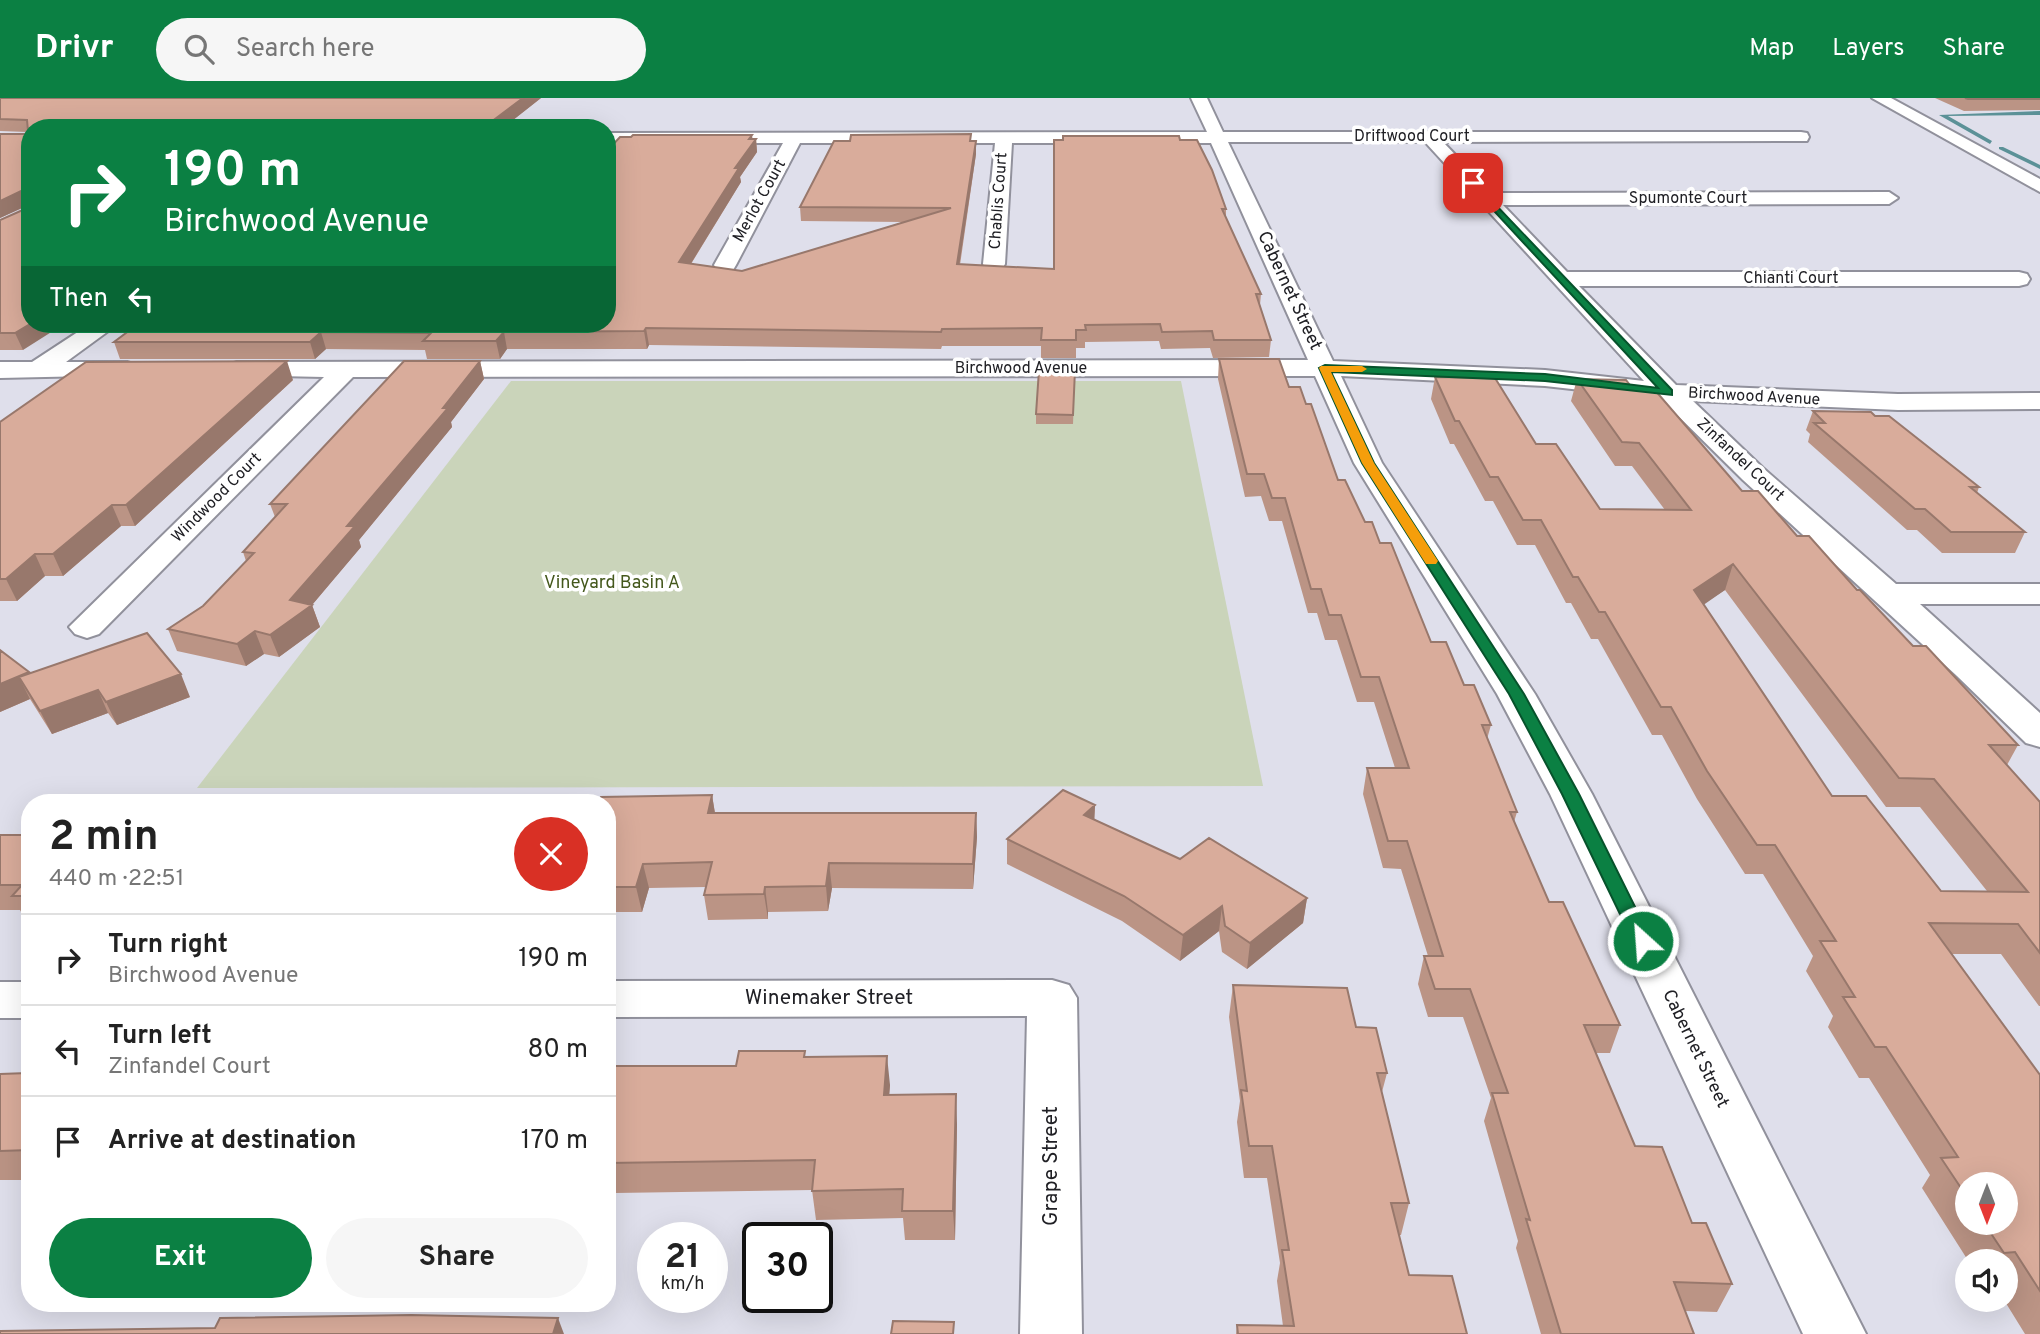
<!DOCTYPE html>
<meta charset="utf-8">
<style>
:root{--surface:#fff;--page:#f6f6f6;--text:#222;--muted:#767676;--line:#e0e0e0;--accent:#0b8043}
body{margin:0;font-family:Overpass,sans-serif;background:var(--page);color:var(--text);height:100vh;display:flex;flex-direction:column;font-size:26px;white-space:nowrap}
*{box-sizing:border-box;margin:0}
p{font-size:23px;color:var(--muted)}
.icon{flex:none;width:38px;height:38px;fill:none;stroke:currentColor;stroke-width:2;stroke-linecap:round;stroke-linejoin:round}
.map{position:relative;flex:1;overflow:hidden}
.side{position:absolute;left:21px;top:696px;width:595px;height:518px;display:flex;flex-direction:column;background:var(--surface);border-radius:28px;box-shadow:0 7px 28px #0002}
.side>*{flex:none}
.banner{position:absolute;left:21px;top:21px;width:595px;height:214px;border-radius:28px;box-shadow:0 7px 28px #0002;background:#0b8043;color:#fff;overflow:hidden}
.needle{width:46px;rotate:180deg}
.fabs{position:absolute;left:1955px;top:1074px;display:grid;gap:14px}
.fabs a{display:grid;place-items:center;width:63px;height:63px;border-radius:50%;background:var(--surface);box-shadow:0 7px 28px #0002;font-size:35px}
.speed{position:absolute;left:637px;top:1124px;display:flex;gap:14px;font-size:35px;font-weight:700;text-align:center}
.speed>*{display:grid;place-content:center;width:91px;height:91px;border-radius:50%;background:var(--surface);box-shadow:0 7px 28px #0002;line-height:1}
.speed small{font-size:18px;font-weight:400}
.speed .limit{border:4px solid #111;border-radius:10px;background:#fff;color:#111}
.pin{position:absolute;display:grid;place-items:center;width:60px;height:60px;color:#fff;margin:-30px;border-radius:14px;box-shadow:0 4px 10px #0006}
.me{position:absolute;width:77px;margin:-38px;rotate:334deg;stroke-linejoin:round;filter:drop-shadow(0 0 5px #0008)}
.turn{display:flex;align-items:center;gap:24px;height:147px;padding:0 28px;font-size:32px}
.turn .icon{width:91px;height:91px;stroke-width:2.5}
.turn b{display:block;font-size:49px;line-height:60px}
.then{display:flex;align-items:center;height:66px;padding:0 28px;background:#0003;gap:14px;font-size:26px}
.round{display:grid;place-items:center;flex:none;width:74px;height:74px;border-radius:37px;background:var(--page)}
.head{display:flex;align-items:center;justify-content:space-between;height:119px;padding:0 28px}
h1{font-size:42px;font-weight:700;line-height:52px}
.cta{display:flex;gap:14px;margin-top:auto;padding:14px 28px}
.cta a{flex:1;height:80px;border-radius:42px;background:var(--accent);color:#fff;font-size:28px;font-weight:700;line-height:80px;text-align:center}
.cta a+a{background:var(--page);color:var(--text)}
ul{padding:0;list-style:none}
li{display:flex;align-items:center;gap:21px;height:91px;padding:0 28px;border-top:2px solid var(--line)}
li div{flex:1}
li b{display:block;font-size:26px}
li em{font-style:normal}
header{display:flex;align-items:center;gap:42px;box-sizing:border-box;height:98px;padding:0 35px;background:var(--accent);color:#fff}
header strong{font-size:33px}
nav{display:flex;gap:38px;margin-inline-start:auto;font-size:24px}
.search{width:490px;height:63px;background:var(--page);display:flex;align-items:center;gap:18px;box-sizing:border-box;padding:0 24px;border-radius:38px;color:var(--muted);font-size:26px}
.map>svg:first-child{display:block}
.green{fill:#cad4ba}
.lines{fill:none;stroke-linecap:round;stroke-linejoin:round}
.stream{fill:#5b9197;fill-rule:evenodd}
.minor-casing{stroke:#91919c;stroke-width:4}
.minor{fill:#fff;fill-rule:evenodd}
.wall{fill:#bb9485;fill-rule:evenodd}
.shaded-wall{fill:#98786c}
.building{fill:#d9ac9b;stroke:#98786c;stroke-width:2;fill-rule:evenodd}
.route{fill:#0b8043;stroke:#07532c;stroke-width:2}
.slow{fill:#f59e0b}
.labels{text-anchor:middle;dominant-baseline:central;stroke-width:7;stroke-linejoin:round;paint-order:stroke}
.far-street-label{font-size:16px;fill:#202025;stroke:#fff}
.street-label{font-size:18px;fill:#202025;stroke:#fff}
.park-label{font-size:18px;fill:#44581c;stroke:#fff}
.near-street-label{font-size:21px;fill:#202025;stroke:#fff}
</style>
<header>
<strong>Drivr</strong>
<div class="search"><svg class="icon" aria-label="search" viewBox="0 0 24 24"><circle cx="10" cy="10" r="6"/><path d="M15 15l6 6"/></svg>Search here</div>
<nav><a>Map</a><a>Layers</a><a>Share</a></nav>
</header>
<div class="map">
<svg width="2040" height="1236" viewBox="0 0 2040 1236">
<rect width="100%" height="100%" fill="#dfdfeb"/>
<path class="green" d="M511,283h670l82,405 -1066,2z"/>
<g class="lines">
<path class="stream" d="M2040,13v4l-92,1 44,25 -2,3 -51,-29z
M1999,49h4l37,18v4l-41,-20z"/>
<defs>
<path id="minor" d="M1191,0h16l16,34h578l6,1 2,4 -2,4 -364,1 49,51 397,-1 9,6 -9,6 -386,1 64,67h452l8,2 3,5 -3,5 -8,2h-440l97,99 222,9 142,-1v16l-142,1 -205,-9 70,67 133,116h144v20h-120l120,109v34l-14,-4 -69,-67 -214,-196 -82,-81 -116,-13 -204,-10 41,87 153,231 57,100 274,540h-63l-253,-540 -53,-100 -143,-231 -39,-87 -962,1 -254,257 -12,4 -12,-4 -6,-7 255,-250 -96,-2 -4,-5 4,-5 9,-3 1071,-2 -97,-217h-199l-7,121 -3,5h-16l-3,-5 12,-121h-195l-64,122 -3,5h-16l-3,-5 69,-122h-176v-10l600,-1zM1228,44h197l219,239 -99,-11 -212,-9z
M1872,0h19l149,81v13z
M90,226h28l-52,38h61l9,3 4,5 -4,5 -136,3v-16h32z
M1052,882l17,5 8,13 5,336h-62l7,-318 -420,1v-36z
M0,884h30v36h-30z"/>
</defs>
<use href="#minor" class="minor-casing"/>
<use href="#minor" class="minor"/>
</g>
<path class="wall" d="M0,0h541l-38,30h-473l-7,222h-23v-130l25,-11v-3l-25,12v-84h25l2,-2 -27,-1z
M1935,0h105v12l-76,1z
M971,36v7l5,13 -16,111 94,4 126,-129 46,69v8l35,77 -1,11 11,35 -2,17 -56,1 -3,-10 -49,1 -2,-8 -74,1v6h-9v10h-35v-12h-99l-1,3 -292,-4 -2,4h-140l-7,10h-73l-2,-9 -99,-1 -11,10h-195l-6,-17 24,-18h469l145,-189v4h4l1,13 -17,25 1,5 -50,82 51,7 161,-49 -102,-1 -1,-14 50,-66z
M1219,261l70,28 17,17 32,76 27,42 15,21 51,99 33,43 27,40 -4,14 30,73 -3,10 35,80 71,123 -10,28h-14l39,93 57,77 40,61 -15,28 -32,-1 9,23h-153l-25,-86 2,-7 -34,-120 7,-23 -28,-81h-35l-10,-33 6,-28h4l-27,-87 -18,-1 -20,-74 4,-26h28l-21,-66h-17l-20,-62h-12l-8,-27h-9l-26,-92h-13l-8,-25 -16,1 -27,-118z
M480,263l4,18 -33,43 1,5 -93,113 2,7 -49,58 8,22 -41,30 -15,-3 -18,12 -69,-15 -9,-22 35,-23 43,-45 -3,-9 32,-35 -5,-13z
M1075,272l-2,54h-37v-10z
M1435,279l101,67 64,65 65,1 -33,-44h-17l-44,-65 6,-22 56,10 109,102 55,45 60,54 56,56 105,99 -11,20 33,37v204h-1l-38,-52h-50l89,121v259h-15l-21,-34h2v-38h-37l-47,-74 8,-13 -61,-97h-10l-31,-51 5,-11 -27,-45 7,-15 -50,-82h-18l-48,-75 -35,-64h-10l-54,-96h-7l-20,-36h-5l-31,-58h-18l-24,-44h-8l-31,-57h-4l-19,-45zM1725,492l161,217h34l67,84h-46l-109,-95 -129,-192zM1967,1087l39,38h-39z
M293,282l-158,146h-14l-58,50h-18l-28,25h-17v-179z
M1813,313l62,5 104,71 -2,6 48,39 -10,21h-73l-25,-23h-10l-99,-88 2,-8 -4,-4z
M0,552l30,23 160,24 -73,28 -9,-12 -56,21 -22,-35 -30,13z
M712,697l3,18h261l1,24 -4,52 -141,-1 -4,23 -60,1v7l-60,1 -4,-25 2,-8 -57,1 -7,24h-35v-109z
M1095,707l-1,14 86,40 127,39 -4,25 -56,46 -25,-17 -3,-21 -39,30 -58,-40 -115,-57v-25z
M0,737h30v86h-4l-6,-11h-20z
M1233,887l123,42 31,46 -5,19 27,111 -8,32h-2l10,40 58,59h-231l1,-9 46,1 -6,-45 3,-18 -13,-85h-23l-7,-56 3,-21 -11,-84z
M806,959l84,28 -1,10 68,29 -2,116h-50l-2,-22 -87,2 -4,-30 -197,3 -8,25v-152h129z
M30,972v110h-30v-106l28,-1z"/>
<path class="shaded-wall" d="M523,0h18l-38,30h-20z
M752,37l1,8 3,-4 1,13 -17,25 1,5 -59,96 -3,-16 56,-94z
M976,43v13l-19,126v-16z
M23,92l6,15 -29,13v-17z
M30,226h34l-41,26 -8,-17z
M646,230l3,17 -2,4 -3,-18z
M321,234l5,17 -11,10 -5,-17z
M504,234l3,17 -7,10 -4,-18z
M287,263l6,19 -158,146 -9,-21z
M480,263l4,18 -33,43 1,5 -93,113 2,7 -49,58 8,22 -41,30 -9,-22 20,-35 57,-74z
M112,407l9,21 -58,50 -10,-22z
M35,456l10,22 -28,25 -11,-22z
M1733,466l-8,26 -39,27 8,-27z
M255,533l9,23 -18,12 -9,-22z
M29,574l12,23 -22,-18 11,22 -30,13v-28z
M181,576l9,23 -73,28 -11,-23z
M98,592l10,23 -56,21 -12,-23z
M712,697l4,25 -8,-7z
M1095,707l-1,24 -10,-14z
M976,715l1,24 -4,52v-25z
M829,765l3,25 -4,23 -2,-25z
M643,766l6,24 -7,24 -6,-25z
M765,789l3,25v7l-4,-25z
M1307,800l-4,25 -56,46 3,-26z
M1222,808l-3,25 -39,30 3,-26z
M887,958l3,29 -3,39 -3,-29z
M956,996l1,30 -2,116 -2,-29z
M607,1068l8,27 -8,25z
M558,1220l6,16h-11z"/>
<path class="building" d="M0,0h523l-40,30h-453v196l-15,9h-15v-113l25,-11 1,-18 -3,-1 -23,11v-67h25l3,-3 -1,-11 -27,-1z
M1965,0h75v1h-72z
M971,36l-1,7h6l-19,123 97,5v-129h9v-4h116l1,4h17l15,30 14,39h-4l39,85h-5l15,46h-57l-2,-9 -50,1 -2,-8 -75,1 1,5h-10v10h-35l1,-12 -100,1 -1,3 -295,-4 -2,3 -140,1 -8,9h-73l8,-8 -110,-1 -11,10h-196l24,-18h469v-173l13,-14h11l2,-2h119l-3,4h7l-21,29h4l-60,94 63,9 209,-63 -151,-1 34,-66h16l1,-6z
M1219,261h60l10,28h11l6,17h5l27,76h7l20,42h7l8,21h11l40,99h15l18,43h10l17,40h-9l35,87h-7l39,90h14l57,123h-36l51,121 27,1 30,76h14l26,61 -58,-2 20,52h-133l-35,-115 4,1 -38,-127h16l-38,-104h-35l-11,-33h19l-36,-115h-19l-21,-73h42l-30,-91h-18l-20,-62h-12l-8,-26h-10l-26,-91h-13l-8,-24h-17z
M287,263l-161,144h-14l-59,49h-18l-29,25h-6v-157l86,-60z
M404,263h76l-37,47h5l-101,118h8l-65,74 22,5 -42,30 -15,-4 -18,13 -69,-15 35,-23 51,-53 -11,-1 44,-48h-17z
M1039,272h36l-2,45 -37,-1z
M1435,279l60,1 41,66h20l44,65 91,1 -52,-67 -17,-1 -45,-63 49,1 7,9h21l88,102h16l39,45h12l48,54h3l53,56h13l92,99h-29l51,57v151l-22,-29 -89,-1 111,152v216l-25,-39 -11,1 -20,-30h22v-38h-39v12l-26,-39 17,-1 -72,-110h-11l-32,-50h12l-35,-56h16l-61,-96h-18l-50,-74 -36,-64h-10l-56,-95h-6l-21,-35h-5l-32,-57h-18l-25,-43h-8l-31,-56h-4zM1733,466l166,214 35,1 94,113 -87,-1 -75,-95h-34l-138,-206z
M1813,313l58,1 4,4h14l90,71h-9l55,45h-74l-26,-23h-10l-101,-86h11z
M147,535l34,41 -75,28 -8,-12 -58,21 -21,-34z
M0,552l29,22 -29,12z
M1063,692l32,15 -11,10 96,44 29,-21 98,60 -57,45 -25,-17 -3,-20 -39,29 -59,-39 -117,-57z
M712,697l-4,18h268l-3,51 -144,-1 -3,23 -61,1 -1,7 -60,1 8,-33 -69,2 -7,23h-29v-84h-9l3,-6z
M0,737h30v61h-18l10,-11h-22z
M1233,887l114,3 9,39 20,1 11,45h-10l32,130h-18l18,72 43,1 15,58h-229l-1,-9 57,1 -12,-76h7l-17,-104h-23l-8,-56 6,1z
M739,953h66l-1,6 83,-1 -3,39 72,-1 -3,117h-51l1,-22 -91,2 3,-31 -208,3v-97h129z
M30,972v80l-30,1v-77l28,-1z
M411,1217l147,3 -5,16h-553v-3l215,-3 5,-10z
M893,1223l61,1 -1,12h-62z"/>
<path class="route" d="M1473,83l199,209v5l-127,-14 -214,-9 43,91 150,231 55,100 73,147 -2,5h-14l-3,-5 -71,-147 -53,-100 -147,-231 -43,-95 6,-3 220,9 113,14 -188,-203z"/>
<path class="slow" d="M1321,268h41l5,3 -5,3h-31l43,91 64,98 -2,3h-10l-64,-101 -43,-95z"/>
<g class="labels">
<g class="far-street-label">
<text x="1412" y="39">Driftwood Court</text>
<text x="1688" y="101">Spumonte Court</text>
<text transform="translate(760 103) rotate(-61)">Merlot Court</text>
<text transform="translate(999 103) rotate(-86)">Chablis Court</text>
<text x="1791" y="181">Chianti Court</text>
<text x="1021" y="271">Birchwood Avenue</text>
<text transform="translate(1754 299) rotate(3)">Birchwood Avenue</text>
<text transform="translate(1740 362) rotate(43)">Zinfandel Court</text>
<text transform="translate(217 400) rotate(-45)">Windwood Court</text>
</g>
<g class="street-label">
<text transform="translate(1289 193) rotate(65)">Cabernet Street</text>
<text transform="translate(1695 951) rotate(64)">Cabernet Street</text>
</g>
<g class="park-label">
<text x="612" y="485">Vineyard Basin A</text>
</g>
<g class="near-street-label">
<text x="829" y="900">Winemaker Street</text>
<text transform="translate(1051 1068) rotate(-90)">Grape Street</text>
</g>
</g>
</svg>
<div class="fabs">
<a><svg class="needle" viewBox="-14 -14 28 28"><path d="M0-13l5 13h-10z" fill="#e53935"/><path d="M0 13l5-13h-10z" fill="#767676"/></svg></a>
<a><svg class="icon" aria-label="sound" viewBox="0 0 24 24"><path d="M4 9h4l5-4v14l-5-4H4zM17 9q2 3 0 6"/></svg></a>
</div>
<div class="speed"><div>21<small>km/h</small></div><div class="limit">30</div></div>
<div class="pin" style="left:1473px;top:85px;background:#d93025"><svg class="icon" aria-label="arrive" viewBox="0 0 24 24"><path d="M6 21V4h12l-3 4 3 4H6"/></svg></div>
<svg class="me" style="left:1643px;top:843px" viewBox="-20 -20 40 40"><circle r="17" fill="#0b8043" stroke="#fff" stroke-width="3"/><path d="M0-11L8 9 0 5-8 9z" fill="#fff"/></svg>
<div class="banner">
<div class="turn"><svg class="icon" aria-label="right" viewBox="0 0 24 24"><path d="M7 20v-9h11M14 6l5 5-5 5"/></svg><div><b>190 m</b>Birchwood Avenue</div></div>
<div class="then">Then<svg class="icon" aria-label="left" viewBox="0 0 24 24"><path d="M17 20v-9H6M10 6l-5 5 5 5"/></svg></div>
</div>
<section class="side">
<div class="head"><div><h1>2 min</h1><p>440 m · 22:51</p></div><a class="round" style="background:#d93025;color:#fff"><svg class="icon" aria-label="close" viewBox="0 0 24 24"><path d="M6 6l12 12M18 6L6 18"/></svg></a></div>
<ul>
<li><svg class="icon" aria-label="right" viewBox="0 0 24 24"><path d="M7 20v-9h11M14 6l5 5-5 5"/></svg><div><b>Turn right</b><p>Birchwood Avenue</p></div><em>190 m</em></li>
<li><svg class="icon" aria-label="left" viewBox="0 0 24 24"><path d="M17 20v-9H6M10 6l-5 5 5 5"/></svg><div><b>Turn left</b><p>Zinfandel Court</p></div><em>80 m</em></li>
<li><svg class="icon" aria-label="arrive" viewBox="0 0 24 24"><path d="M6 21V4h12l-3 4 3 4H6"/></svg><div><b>Arrive at destination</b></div><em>170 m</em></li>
</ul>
<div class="cta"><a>Exit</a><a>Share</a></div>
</section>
</div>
